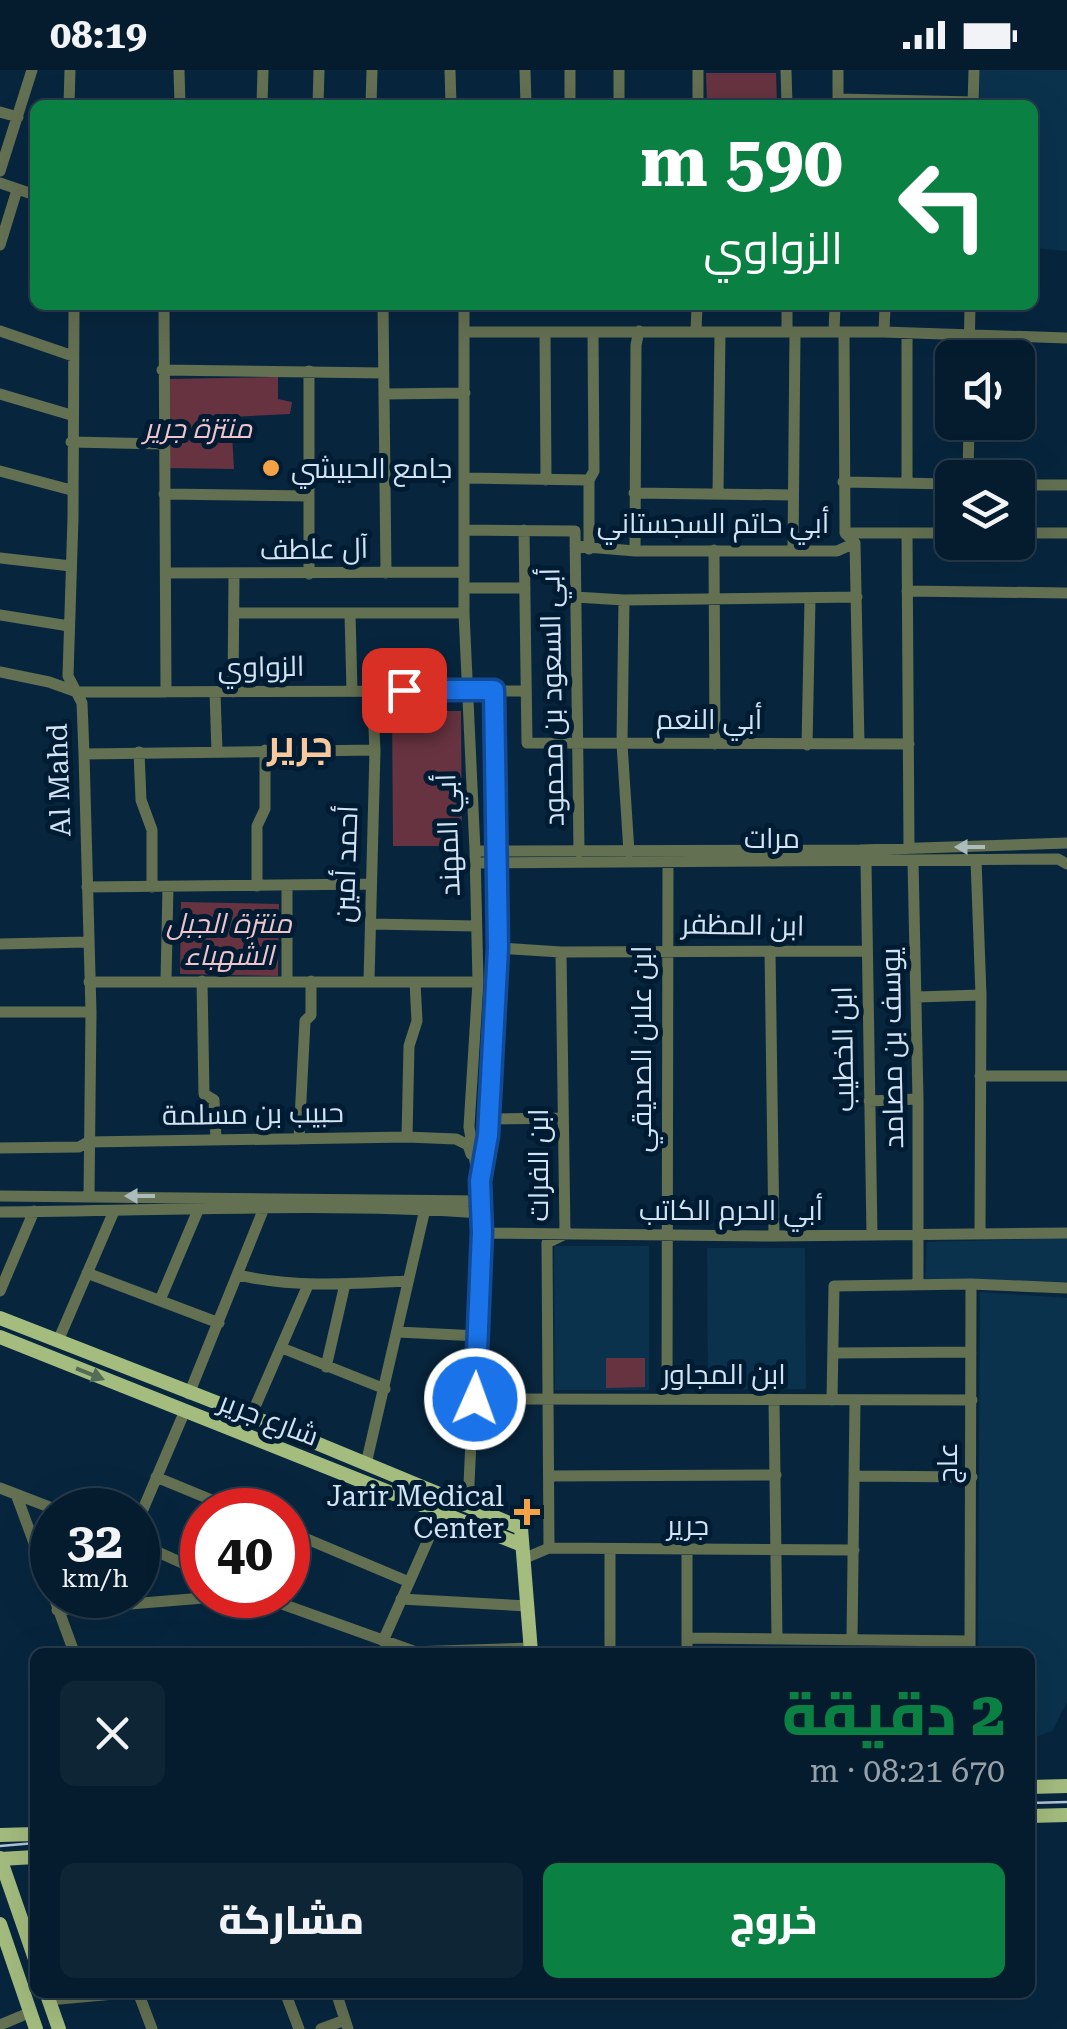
<!DOCTYPE html>
<html lang="ar">
<meta charset="utf-8">
<style>
:root{--surface:#051c2e;--page:#0e2536;--text:#f1f3f6;--muted:#97a1aa;--line:#263a4a;--accent:#0b8043}
body{margin:0;font-family:"Roboto Serif",Cairo,serif;background:var(--page);color:var(--text);direction:rtl;height:100vh;display:flex;flex-direction:column;font-size:38px;white-space:nowrap}
*{box-sizing:border-box;margin:0}
p{font-size:32px;color:var(--muted)}
.icon{flex:none;width:55px;height:55px;fill:none;stroke:currentColor;stroke-width:2;stroke-linecap:round;stroke-linejoin:round}
.map{position:relative;flex:1;overflow:hidden;direction:ltr}
.details{position:absolute;left:30px;top:1578px;width:1005px;height:350px;display:flex;flex-direction:column;background:var(--surface);border-radius:15px;box-shadow:0 10px 40px #0002,0 0 0 2px var(--line);direction:rtl}
.details>*{flex:none}
.top-card{position:absolute;left:30px;top:30px;width:1008px;height:210px;border-radius:15px;box-shadow:0 10px 40px #0002,0 0 0 2px var(--line);direction:rtl;background:#0b8043;color:#fff;overflow:hidden}
.fabs{position:absolute;left:935px;top:270px;display:grid;gap:20px}
.fabs a{display:grid;place-items:center;width:100px;height:100px;border-radius:15px;background:var(--surface);box-shadow:0 10px 40px #0002,0 0 0 2px var(--line);font-size:50px}
.speed{position:absolute;left:30px;top:1418px;display:flex;gap:20px;font-size:50px;font-weight:700;text-align:center}
.speed>*{display:grid;place-content:center;width:130px;height:130px;border-radius:50%;background:var(--surface);box-shadow:0 10px 40px #0002,0 0 0 2px var(--line);line-height:1}
.speed small{font-size:25px;font-weight:400}
.speed .limit{border:15px solid #d22;background:#fff;color:#111}
.pin{position:absolute;display:grid;place-items:center;width:85px;height:85px;color:#fff;margin:-42px;border-radius:20px;box-shadow:0 5px 15px #0006}
.me{position:absolute;width:110px;margin:-55px;rotate:2deg;stroke-linejoin:round;filter:drop-shadow(0 0 8px #0008)}
.turn{display:flex;align-items:center;gap:35px;height:210px;padding:0 30px;font-size:45px}
.turn .icon{width:130px;height:130px;stroke-width:2.5}
.turn b{display:block;font-size:70px;line-height:85px}
.round{display:grid;place-items:center;flex:none;width:105px;height:105px;border-radius:15px;background:var(--page)}
.headline{display:flex;align-items:center;justify-content:space-between;height:170px;padding:0 30px}
h1{font-size:60px;font-weight:800;line-height:75px;color:var(--accent)}
.action{display:flex;gap:20px;margin-top:auto;padding:20px 30px}
.action a{flex:1;height:115px;border-radius:15px;background:var(--accent);color:#fff;font-size:40px;font-weight:800;line-height:115px;text-align:center}
.action a+a{background:var(--page);color:var(--text)}
.status{display:flex;justify-content:space-between;align-items:center;height:70px;padding:0 50px;background:var(--surface);direction:ltr}
.status svg{height:28px;fill:currentColor}
.map>svg:first-child{display:block}
.built{fill:#0a324d}
.green{fill:#673340}
.lines{fill:none;stroke-linecap:round;stroke-linejoin:round}
.minor{stroke:#647052;stroke-width:11}
.major{stroke:#a4bc7e;stroke-width:14}
.rail{stroke:#b2c5d7;stroke-width:2.5}
.oneway{fill:#acbbbb}
.oneway2{fill:#526c58}
.route-casing{stroke:#114b97;stroke-width:25}
.route{stroke:#1a73e8;stroke-width:18}
.poi-dot{fill:#f5a246;stroke:#001c33;stroke-width:4}
.labels{text-anchor:middle;dominant-baseline:central;stroke-width:10;stroke-linejoin:round;paint-order:stroke}
.park-label{font-size:28px;font-style:italic;fill:#f1c3cc;stroke:#001c33}
.poi-label{font-size:28px;fill:#d2e3f3;stroke:#001c33;text-anchor:start}
.street-label{font-size:28px;fill:#d2e3f3;stroke:#001c33}
.district-label{font-size:38px;font-weight:bold;fill:#f8c99c;stroke:#001c33}
</style>
<div class="status"><b>08:19</b><svg viewBox="0 0 49 12"><path d="M0 12V9h3v3zM5 12V6h3v6zM10 12V3h3v9zM15 12V0h3v12zM26 1h20v11H26zM47 4h2v5h-2z"/></svg></div>
<div class="map">
<svg width="1067" height="1959" viewBox="0 0 1067 1959">
<rect width="100%" height="100%" fill="#07263e"/>
<path class="built" d="M980,0h87v181l-34,-3 -1,-143h-53z
M1067,1168v44l-142,-3 2,-37z
M554,1176h95v144h-94z
M707,1178h98l1,141h-98z
M980,1222l87,6v404l-15,29 -22,8v-87h-52z"/>
<path class="green" d="M706,3h70l1,32h-70z
M278,307v22l14,3 -2,12 -59,3 3,52 -68,-1v-89z
M392,641h69l1,135h-69z
M181,832l98,2 -1,72 -98,-2z
M606,1288h39v29l-39,1z"/>
<g class="lines">
<path class="minor" d="M179,0l1,35
M450,0l1,35
M525,0l1,35
M570,0v35
M619,0v35
M786,0l1,35
M838,0v35
M838,29l136,3
M69,35l1,-35
M262,35l1,-35
M318,35l1,-35
M371,35l1,-35
M698,35v-35
M973,35l1,-35
M0,42l18,5
M0,101l32,-101
M0,113l35,12
M0,175l17,-55
M74,235l-1,213 -5,158 14,27 2,51 7,258 -2,184
M164,235l2,387
M383,235l3,268
M464,235v308l11,238 3,131 -9,145 13,74 -14,305
M0,261l73,25
M464,262h420l183,6
M545,262l1,148
M696,262l1,-27
M787,262v-27
M834,262l1,-27
M844,262l1,201 10,10
M884,262l1,-27
M969,288l1,-53
M162,300l221,3
M309,301v203
M0,324l71,21
M385,324l80,-1
M71,372l92,2
M0,401l71,19
M466,408l123,2
M968,408l1,-56
M843,412l109,2
M907,413v-150
M1018,415h49
M634,423l158,2
M164,424l145,2
M718,424l2,-161
M465,460l110,1 4,321
M524,460l3,213 382,1
M845,463h107
M907,463l2,314
M1018,463h49
M575,476l60,5h202l18,-8 4,201
M589,479v-69l5,-9 -1,-139
M793,479l2,-217
M714,480l1,194
M635,481l1,-206 3,-14
M0,488l71,8
M166,503l298,-1
M464,518h61
M907,521l160,2
M575,527l49,3 233,-3
M624,530l-2,144 7,108
M234,543h230
M350,544l2,76
M0,545l69,11
M0,602l49,10 28,10 449,-1
M215,622l2,60
M233,622l1,-117
M807,675l3,-146
M139,682l2,48 11,30v57
M84,684l291,-4
M475,781l385,-1 207,-7
M976,790l5,135 -1,239
M913,791l5,238v185
M866,792l6,373
M475,793l583,-4 9,5
M257,816v-60l8,-17v-59
M287,816v95
M87,817l283,-3
M371,854l105,2
M0,874l87,-2
M498,878l63,4 306,-1
M770,881l4,285
M166,911l2,-94
M202,911l2,113 10,6 2,39
M369,911l6,-231 -3,-60
M89,912h389
M917,927l64,-2
M0,942h91
M980,1006h87
M869,1031l49,-2
M488,1049l75,-1
M407,1067l2,-91 8,-25 -2,-39
M299,1069l6,-118 6,-6v-34
M0,1078l79,-1 9,-5 319,-5 49,2 12,6 3,9
M481,1102l7,-37 10,-187 -3,-258
M0,1126l482,5
M0,1142c160,-1 321,-10 481,1
M482,1163l292,3 293,-3
M87,1203l132,50
M238,1205c57,13 112,9 170,6
M0,1221l34,-80
M160,1230l39,-92
M398,1262l80,4
M58,1271l56,-130
M282,1278l103,41
M834,1283l137,-1
M326,1297l19,-83
M189,1324l75,-186
M667,1328l1,-535
M475,1329l497,1
M774,1329l3,240
M832,1330l2,-114 137,-2 96,4
M251,1346l57,-131
M366,1394l59,-255
M549,1406l227,-1
M855,1406l117,1
M156,1407l80,33
M0,1418l57,22
M16,1424l58,158
M138,1451l46,-108
M288,1461l121,51
M138,1473l64,29
M549,1478l-2,-305 18,-9 -4,-282
M523,1489l26,-11 305,2
M257,1525l159,57
M401,1529l127,7
M57,1540l183,-15
M687,1568l283,3
M852,1569l3,-238
M383,1571l57,-128
M409,1582l122,-4
M610,1582v-103
M687,1582v-102
M970,1582l1,-368
M138,1922l14,37
M285,1922l14,37
M336,1922l12,37
M49,1930l87,-8
M0,1955l31,-13
M321,1959l24,-9"/>
<path class="major" d="M0,1248l251,98 270,112 10,124
M0,1267l522,208
M1030,1717l37,-1
M1030,1746l37,-1
M0,1765l35,-1
M0,1788l35,101
M0,1789l35,-2
M0,1854l36,105
M46,1922l13,37"/>
<path class="rail" d="M1030,1733l37,-1
M0,1776l35,-3"/>
</g>
<defs><path id="oneway-solid" d="M-6-.8H1V-3.2L6.5 0L1 3.2V.8H-6Z" transform="scale(2.5)"/></defs>
<g class="oneway">
<use href="#oneway-solid" transform="translate(970 777) rotate(180)"/>
<use href="#oneway-solid" transform="translate(140 1126) rotate(-180)"/>
</g>
<use class="oneway2" href="#oneway-solid" transform="translate(90 1304) rotate(22)"/>
<g class="lines">
<defs>
<path id="route" d="M404,620h90l4,258 -10,187 -8,46 2,51 -7,167"/>
</defs>
<use href="#route" class="route-casing"/>
<use href="#route" class="route"/>
</g>
<g class="poi-dot">
<circle cx="271" cy="398" r="10"/>
<path d="M522 1427h10v10h10v10h-10v10h-10v-10h-10v-10h10z"/>
</g>
<g class="labels">
<g class="park-label">
<text x="198" y="358">منتزة جرير</text>
<text x="229" y="853">منتزة الجبل<tspan x="229" dy="32">الشهباء</tspan></text>
</g>
<g class="poi-label">
<text x="291" y="398">جامع الحبيشي</text>
<text x="504" y="1426" text-anchor="end">Jarir Medical<tspan x="504" dy="32">Center</tspan></text>
</g>
<g class="street-label">
<text x="713" y="453">أبي حاتم السجستاني</text>
<text transform="translate(314 479) rotate(-1)">آل عاطف</text>
<text transform="translate(261 597) rotate(-1)">الزواوي</text>
<text transform="translate(552 627) rotate(-91)">أبي السعود بن محمود</text>
<text x="709" y="649">أبي النعم</text>
<text transform="translate(59 710) rotate(-92)">Al Mahd</text>
<text transform="translate(448 765) rotate(-92)">أبي المهند</text>
<text x="772" y="768">مرات</text>
<text transform="translate(346 794) rotate(-88)">أحمد أمين</text>
<text transform="translate(743 855) rotate(1)">ابن المظفر</text>
<text transform="translate(892 978) rotate(-91)">يوسف بن مصامد</text>
<text transform="translate(641 979) rotate(-90)">ابن علان الصديقي</text>
<text transform="translate(843 979) rotate(-91)">ابن الخطيب</text>
<text transform="translate(253 1044) rotate(-1)">حبيب بن مسلمة</text>
<text transform="translate(538 1095) rotate(-90)">ابن الفرات</text>
<text x="731" y="1140">أبي الحرم الكاتب</text>
<text x="724" y="1304">ابن المجاور</text>
<text transform="translate(269 1349) rotate(21)">شارع جرير</text>
<text transform="translate(947 1393) rotate(-90)">عاج</text>
<text x="688" y="1455">جرير</text>
</g>
<g class="district-label">
<text x="300" y="674">جرير</text>
</g>
</g>
</svg>
<div class="fabs">
<a><svg class="icon" aria-label="sound" viewBox="0 0 24 24"><path d="M4 9h4l5-4v14l-5-4H4zM17 9q2 3 0 6"/></svg></a>
<a><svg class="icon" aria-label="layers" viewBox="0 0 24 24"><path d="M12 4l9 5-9 5-9-5zM3 14l9 5 9-5"/></svg></a>
</div>
<div class="speed"><div>32<small>km/h</small></div><div class="limit">40</div></div>
<div class="pin" style="left:404px;top:620px;background:#d93025"><svg class="icon" aria-label="arrive" viewBox="0 0 24 24"><path d="M6 21V4h12l-3 4 3 4H6"/></svg></div>
<svg class="me" style="left:475px;top:1329px" viewBox="-20 -20 40 40"><circle r="17" fill="#1a73e8" stroke="#fff" stroke-width="3"/><path d="M0-11L8 9 0 5-8 9z" fill="#fff"/></svg>
<div class="top-card">
<div class="turn"><svg class="icon" aria-label="left" viewBox="0 0 24 24"><path d="M17 20v-9H6M10 6l-5 5 5 5"/></svg><div><b>590 m</b>الزواوي</div></div>
</div>
<section class="details">
<div class="headline"><div><h1>2 دقيقة</h1><p>670 m · 08:21</p></div><a class="round"><svg class="icon" aria-label="close" viewBox="0 0 24 24"><path d="M6 6l12 12M18 6L6 18"/></svg></a></div>
<div class="action"><a>خروج</a><a>مشاركة</a></div>
</section>
</div>
